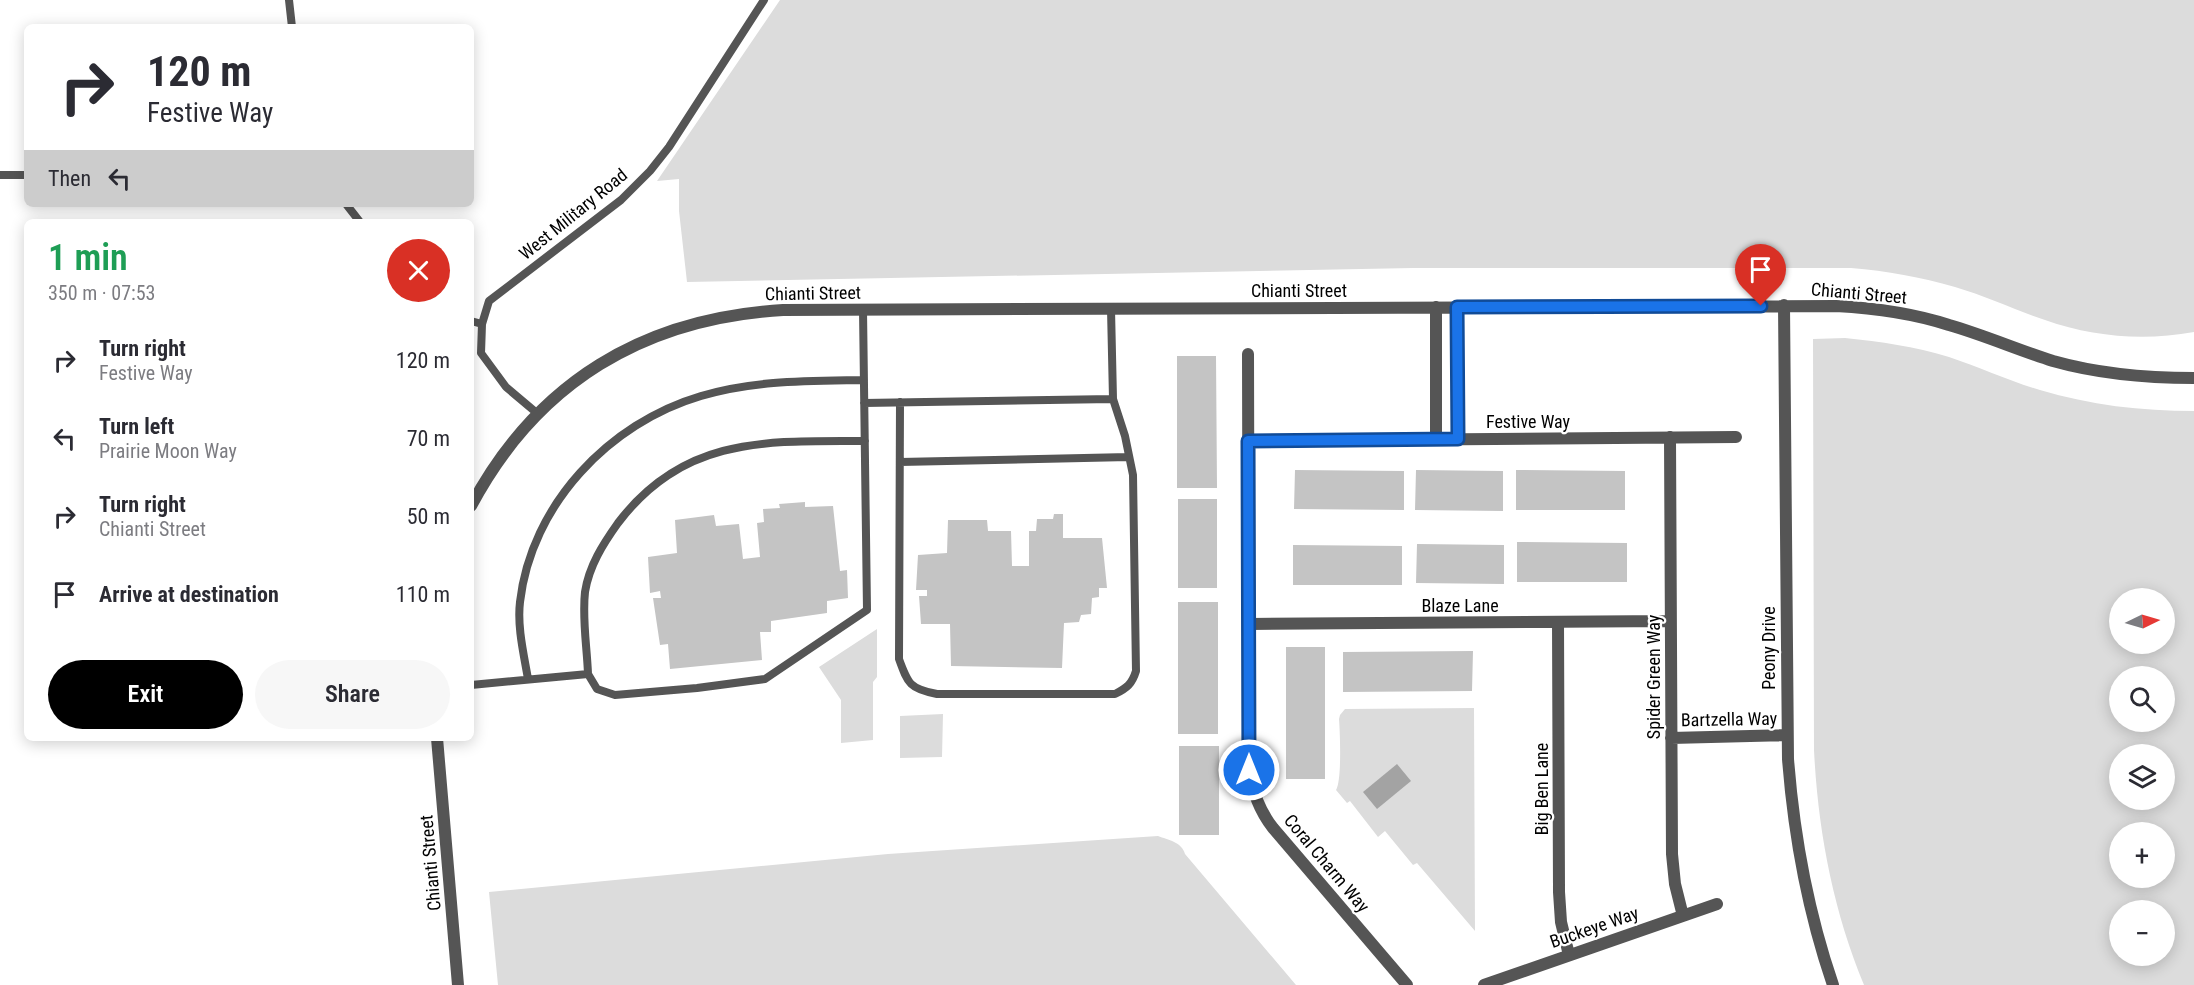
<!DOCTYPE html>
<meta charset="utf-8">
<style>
:root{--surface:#fff;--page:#f7f7f7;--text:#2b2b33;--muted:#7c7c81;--accent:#000}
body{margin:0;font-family:"Roboto Condensed",sans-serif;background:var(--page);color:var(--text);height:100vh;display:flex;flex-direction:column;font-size:22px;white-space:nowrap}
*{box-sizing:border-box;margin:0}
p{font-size:20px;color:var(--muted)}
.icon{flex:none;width:33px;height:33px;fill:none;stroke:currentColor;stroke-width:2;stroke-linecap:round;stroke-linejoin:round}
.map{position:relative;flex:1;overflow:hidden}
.side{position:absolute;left:24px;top:219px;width:450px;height:522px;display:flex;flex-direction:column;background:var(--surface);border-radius:9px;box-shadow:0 3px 15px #0003}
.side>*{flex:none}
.guide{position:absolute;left:24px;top:24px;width:450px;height:183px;border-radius:9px;box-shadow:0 3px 15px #0003;background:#fff;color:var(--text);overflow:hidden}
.needle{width:39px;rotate:85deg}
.tools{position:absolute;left:2109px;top:588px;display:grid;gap:12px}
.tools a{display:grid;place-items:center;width:66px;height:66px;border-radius:50%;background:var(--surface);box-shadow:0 3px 15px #0003;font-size:30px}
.pin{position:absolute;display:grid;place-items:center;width:51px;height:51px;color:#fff;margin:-62px -26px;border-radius:50% 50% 50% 0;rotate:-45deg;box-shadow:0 0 6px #0007}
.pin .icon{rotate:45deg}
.me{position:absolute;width:66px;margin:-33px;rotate:0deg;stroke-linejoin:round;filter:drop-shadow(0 0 4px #0008)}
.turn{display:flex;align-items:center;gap:21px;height:126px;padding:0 24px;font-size:27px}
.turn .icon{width:78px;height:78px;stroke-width:2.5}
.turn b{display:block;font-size:42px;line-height:51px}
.then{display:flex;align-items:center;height:57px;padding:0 24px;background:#0003;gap:12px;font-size:22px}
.round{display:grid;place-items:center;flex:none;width:63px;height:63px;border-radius:32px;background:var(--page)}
.headline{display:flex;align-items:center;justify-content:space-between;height:102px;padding:0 24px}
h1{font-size:36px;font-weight:600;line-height:45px;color:#1e9e55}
.cta{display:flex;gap:12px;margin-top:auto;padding:12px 24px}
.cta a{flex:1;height:69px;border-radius:36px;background:var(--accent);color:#fff;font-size:24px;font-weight:600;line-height:69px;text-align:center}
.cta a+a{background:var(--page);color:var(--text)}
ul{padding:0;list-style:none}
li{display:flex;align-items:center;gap:18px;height:78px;padding:0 24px}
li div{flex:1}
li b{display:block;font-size:22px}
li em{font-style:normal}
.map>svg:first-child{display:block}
.green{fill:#dcdcdc;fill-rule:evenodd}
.water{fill:#a3a3a3}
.building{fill:#c4c4c4}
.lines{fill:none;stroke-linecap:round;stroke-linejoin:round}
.service{stroke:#555;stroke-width:8}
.minor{stroke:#555;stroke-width:12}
.route-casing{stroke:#114b97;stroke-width:15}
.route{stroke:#1a73e8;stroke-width:10}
.labels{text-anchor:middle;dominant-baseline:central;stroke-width:4.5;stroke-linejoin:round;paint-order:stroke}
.street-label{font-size:18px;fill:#000;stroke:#fff}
</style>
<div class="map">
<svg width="2194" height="985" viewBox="0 0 2194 985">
<rect width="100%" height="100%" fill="#fff"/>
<path class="green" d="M780,0h1414v332c-50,9 -101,5 -149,-12 -30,-10 -59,-24 -90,-33 -34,-10 -68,-16 -104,-19h-438l-726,14 -8,-71v-32l-22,2z
M1845,338c36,4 69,8 104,19 30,10 60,24 91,33 50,15 101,21 154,21v574h-330c-31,-75 -46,-154 -50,-235l-1,-411zM2164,598v46h-44v-46zM2164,676v46h-44v-46zM2164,754v46h-44v-46zM2164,832v46h-44v-46zM2164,910v46h-44v-46z
M877,629v48l-4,5v58l-32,3v-43l-22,-33z
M1474,708l1,223 -58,-68 -4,2 -28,-34 -7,6 -28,-36 -3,2 -11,-13c6,-9 4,-58 3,-71l1,-4 5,-6z
M943,714l-1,43 -42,1v-42z
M1158,836c10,4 24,6 27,18l111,131h-798l-9,-93 399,-38z"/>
<path class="water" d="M1397,764l14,17 -34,28 -14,-17z"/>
<path class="building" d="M1177,356h39l1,132h-40z
M1295,470l109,1v39l-110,-1z
M1416,470l87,1v40l-88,-1z
M1516,470l109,1v39h-109z
M1178,499h39v89h-39z
M805,502v5l28,-1 7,65 7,-1 1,28 -21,3v12l-56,8v11h-11l2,28 -92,9 -2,-25 -8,1 -7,-47h8l-1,-7 -10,2 -2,-36 29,-4 -2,-33 39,-5 2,11 23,-2 4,35 17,-2 -3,-34 7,-1 -1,-13 17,-1 -1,-4z
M1054,514h9v24h39l5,50h-8v9l-7,1 -1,16 -10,1 -2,7 -15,1 -2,45 -111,-2 -1,-42h-29l-2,-28h8v-6h-11l2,-35 29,-2 1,-33h39l1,11h23l1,35h17v-35h7l1,-12h16z
M1517,542l110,1v39h-110z
M1417,544l87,1v39l-88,-1z
M1293,545l109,1v39h-109z
M1178,602h40v132h-40z
M1286,647h39v132h-39z
M1473,651l-1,40 -129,1v-40z
M1179,746h40v89h-40z"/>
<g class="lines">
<path class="service" d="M289,0l3,27
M0,175h27
M346,204l14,18
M1111,309l2,90
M471,321l11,3
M864,403l249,-4 12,37 8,39 3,196c-4,13 -9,17 -21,23h-178c-27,-5 -29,-10 -38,-35l1,-257
M538,414l-32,-27 -25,-34 1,-29 7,-23 132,-101 29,-29 19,-24 95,-147
M900,462l229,-5
M588,674c-1,-27 -6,-55 -3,-82 4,-26 18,-48 33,-69 66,-87 149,-82 247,-82
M528,679c-4,-24 -11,-52 -8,-77 11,-97 89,-179 181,-206 53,-16 109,-15 163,-16
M471,685l117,-11 9,15 18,6 82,-7 68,-9 102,-69 -4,-300"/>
<path class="minor" d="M1784,305l4,454c6,78 20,153 45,226
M1436,307v132
M1457,307l1,132
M1248,354l1,416c4,22 10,40 24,58l134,157
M1670,437l2,417 3,30 8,32
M1248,441l488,-4
M471,506c66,-124 173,-188 312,-196l1053,-4c38,2 76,7 113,19 35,10 69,25 104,36 46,13 94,17 141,17
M1558,622l1,270 2,30 8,33
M1249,624l421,-3
M437,738l21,247
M1671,738l116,-3
M1484,985l233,-81"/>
</g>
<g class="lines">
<defs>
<path id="route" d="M1249,770l-1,-329 210,-2 -1,-132 304,-1"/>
</defs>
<use href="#route" class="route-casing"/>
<use href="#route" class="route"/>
</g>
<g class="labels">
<g class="street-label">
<text transform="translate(573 214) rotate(-39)">West Military Road</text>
<text x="1299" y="290">Chianti Street</text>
<text transform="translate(813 293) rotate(-1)">Chianti Street</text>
<text transform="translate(1859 293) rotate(5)">Chianti Street</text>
<text x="1528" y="421">Festive Way</text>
<text x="1460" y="605">Blaze Lane</text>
<text transform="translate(1768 648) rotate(-90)">Peony Drive</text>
<text transform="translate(1653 677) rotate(-90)">Spider Green Way</text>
<text transform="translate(1729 719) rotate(-1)">Bartzella Way</text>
<text transform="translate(1541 789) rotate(-90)">Big Ben Lane</text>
<text transform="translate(430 863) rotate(-95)">Chianti Street</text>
<text transform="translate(1327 863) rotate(50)">Coral Charm Way</text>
<text transform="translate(1594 927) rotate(-19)">Buckeye Way</text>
</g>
</g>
</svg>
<div class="tools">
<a><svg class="needle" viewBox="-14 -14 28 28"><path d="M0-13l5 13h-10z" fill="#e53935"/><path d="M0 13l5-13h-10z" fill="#7c7c81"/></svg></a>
<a><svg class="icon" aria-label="search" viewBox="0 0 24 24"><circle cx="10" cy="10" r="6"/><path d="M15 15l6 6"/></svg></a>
<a><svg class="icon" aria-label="layers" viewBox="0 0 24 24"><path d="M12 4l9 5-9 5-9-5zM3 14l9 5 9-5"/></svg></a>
<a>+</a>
<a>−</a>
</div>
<div class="pin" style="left:1761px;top:306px;background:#d93025"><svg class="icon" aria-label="arrive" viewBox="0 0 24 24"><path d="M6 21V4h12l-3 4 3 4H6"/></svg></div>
<svg class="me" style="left:1249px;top:770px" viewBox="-20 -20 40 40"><circle r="17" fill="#1a73e8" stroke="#fff" stroke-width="3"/><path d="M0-11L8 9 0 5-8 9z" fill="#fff"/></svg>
<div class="guide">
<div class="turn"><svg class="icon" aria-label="right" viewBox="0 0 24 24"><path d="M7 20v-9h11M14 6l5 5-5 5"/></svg><div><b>120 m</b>Festive Way</div></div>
<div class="then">Then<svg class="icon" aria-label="left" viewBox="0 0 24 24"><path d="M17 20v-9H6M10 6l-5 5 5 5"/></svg></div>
</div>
<section class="side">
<div class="headline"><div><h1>1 min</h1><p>350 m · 07:53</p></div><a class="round" style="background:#d93025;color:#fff"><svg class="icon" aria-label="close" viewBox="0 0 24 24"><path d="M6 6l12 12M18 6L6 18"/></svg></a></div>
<ul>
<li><svg class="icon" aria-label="right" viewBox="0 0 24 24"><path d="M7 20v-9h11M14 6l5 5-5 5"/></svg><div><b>Turn right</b><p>Festive Way</p></div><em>120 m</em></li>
<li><svg class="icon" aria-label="left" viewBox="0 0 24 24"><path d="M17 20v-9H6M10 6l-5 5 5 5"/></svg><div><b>Turn left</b><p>Prairie Moon Way</p></div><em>70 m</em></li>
<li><svg class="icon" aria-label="right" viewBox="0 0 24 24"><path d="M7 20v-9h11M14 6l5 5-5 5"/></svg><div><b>Turn right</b><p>Chianti Street</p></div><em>50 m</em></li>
<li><svg class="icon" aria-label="arrive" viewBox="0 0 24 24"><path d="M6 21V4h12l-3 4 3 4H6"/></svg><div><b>Arrive at destination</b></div><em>110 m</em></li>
</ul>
<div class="cta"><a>Exit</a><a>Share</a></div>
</section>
</div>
